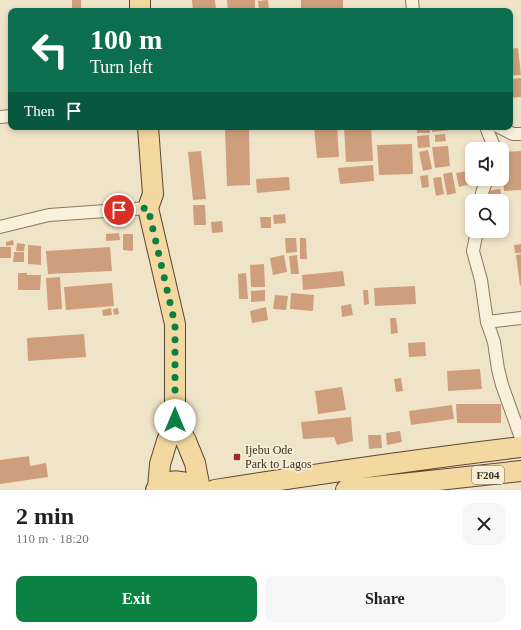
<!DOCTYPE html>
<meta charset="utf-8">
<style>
:root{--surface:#fff;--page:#f6f6f6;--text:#222;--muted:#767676;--accent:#0b8043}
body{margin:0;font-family:Georgia,serif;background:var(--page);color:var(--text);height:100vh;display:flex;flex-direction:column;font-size:15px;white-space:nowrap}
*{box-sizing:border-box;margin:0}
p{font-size:13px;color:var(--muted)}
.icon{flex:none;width:22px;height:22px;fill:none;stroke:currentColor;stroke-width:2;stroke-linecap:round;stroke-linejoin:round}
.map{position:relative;height:490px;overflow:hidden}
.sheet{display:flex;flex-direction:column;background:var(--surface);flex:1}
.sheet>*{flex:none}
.top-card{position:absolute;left:8px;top:8px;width:505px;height:122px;border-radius:8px;box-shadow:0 2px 6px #0003;background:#0b6e4f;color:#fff;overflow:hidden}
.controls{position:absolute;left:465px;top:142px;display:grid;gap:8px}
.controls a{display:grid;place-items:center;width:44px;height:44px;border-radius:8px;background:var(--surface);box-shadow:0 2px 6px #0003;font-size:20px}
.pin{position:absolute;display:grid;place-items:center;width:34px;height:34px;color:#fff;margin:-17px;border:2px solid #fff;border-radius:50%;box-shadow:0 1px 4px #0007}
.me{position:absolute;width:44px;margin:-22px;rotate:0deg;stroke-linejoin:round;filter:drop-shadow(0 0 3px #0008)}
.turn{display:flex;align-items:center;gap:14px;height:84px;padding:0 16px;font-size:18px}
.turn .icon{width:52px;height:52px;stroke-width:2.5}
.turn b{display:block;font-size:28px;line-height:34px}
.then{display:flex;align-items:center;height:38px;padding:0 16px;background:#0003;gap:8px;font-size:15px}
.round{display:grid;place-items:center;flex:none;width:42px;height:42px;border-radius:8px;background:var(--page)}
.summary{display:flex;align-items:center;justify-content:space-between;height:68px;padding:0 16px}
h1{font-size:24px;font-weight:800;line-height:30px}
.action{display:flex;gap:8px;margin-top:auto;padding:8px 16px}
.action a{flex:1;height:46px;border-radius:8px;background:var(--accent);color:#fff;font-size:16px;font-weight:800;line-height:46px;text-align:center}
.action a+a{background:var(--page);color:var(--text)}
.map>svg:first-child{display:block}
.building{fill:#cf9f7d}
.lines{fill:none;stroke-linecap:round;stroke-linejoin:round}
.minor-casing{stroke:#8d765c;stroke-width:14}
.primary-casing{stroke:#5b4430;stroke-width:22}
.minor{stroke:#faf1dc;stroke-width:12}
.primary{stroke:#f3d9a0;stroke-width:20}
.route{stroke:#0b8043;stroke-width:7;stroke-dasharray:0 12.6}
.poi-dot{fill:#9e2a2b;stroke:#f7eed8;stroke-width:1.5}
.labels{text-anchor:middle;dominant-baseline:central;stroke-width:3.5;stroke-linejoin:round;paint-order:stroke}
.shield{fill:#f7eed8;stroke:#756857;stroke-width:1}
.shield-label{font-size:11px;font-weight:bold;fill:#3d2e20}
.poi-label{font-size:12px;fill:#3d2e20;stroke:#f7eed8;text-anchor:start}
</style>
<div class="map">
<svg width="521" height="490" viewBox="0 0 521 490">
<rect width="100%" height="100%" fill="#f0e4c8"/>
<path class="building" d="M72,0h9v9h6v2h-15z
M192,0h23l1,11h-23z
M227,0h28v11h-27z
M268,0l1,11h-10l-1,-10z
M301,0h42v11h-42z
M518,48l3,27 -11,1v-27z
M521,78v19l-11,1v-19z
M225,127h24l1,58 -23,1z
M314,127h23l2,30 -22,1z
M344,127h27l2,34 -27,1z
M417,127h12l1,6h-13z
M432,127h17v3l-17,2z
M445,134l1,7 -11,1v-7z
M429,135l1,12 -12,1 -1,-12z
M412,144l1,30 -34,1 -2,-30z
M448,146l2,20 -15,2 -3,-21z
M428,150l4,19 -9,2 -4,-19z
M201,151l5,48 -13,1 -5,-48z
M521,151v39l-17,1 -2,-39z
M373,165l1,16 -34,3 -2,-16z
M467,171l3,13 -11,3 -3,-14z
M452,172l4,21 -9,2 -4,-21z
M428,175l1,12 -7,1 -2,-12z
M289,177l1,13 -33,3 -1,-14z
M441,177l3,17 -8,2 -3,-18z
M487,179h13v6l-12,1z
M500,189l3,12h-13l-3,-10z
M193,205h12l1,20h-12z
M285,214l1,9 -12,1 -1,-9z
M260,217h11v11h-10z
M222,221l1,11 -11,1 -1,-11z
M119,233l1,7 -14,1v-7z
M123,234h10v17l-10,-1z
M285,238h11l1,14 -11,1z
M300,238h6l1,21h-7z
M13,240l1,5 -8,1v-4z
M17,243l8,1 -1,7h-8z
M521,244v9h-6l-1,-8z
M28,245l13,1v19l-13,-1z
M0,247h11v11h-11z
M110,247l2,24 -64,3 -2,-23z
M14,252h10v10h-11z
M521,254v31l-1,1 -4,-31z
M284,255l3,17 -14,3 -3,-17z
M297,255l2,19h-8l-2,-18z
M264,264l1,23h-14l-1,-22z
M343,271l2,15 -42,4 -1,-15z
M18,273h9v2h14l-1,15h-22z
M246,273l2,26h-9l-1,-25z
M60,277l2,32 -14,1 -2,-32z
M112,283l2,23 -48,4 -2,-23z
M415,286l1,18 -41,2 -1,-18z
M265,290v11l-14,1v-11z
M363,290h5l1,14 -5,1z
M291,293l23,2 -1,16 -23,-2z
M275,295l13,1 -2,14 -13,-1z
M351,304l2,11 -11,2 -1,-11z
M266,307l2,13 -16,3 -2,-12z
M111,308l1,7 -9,1 -1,-6z
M118,308l1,6 -5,1 -1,-6z
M390,318h6l2,15 -7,1z
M84,334l2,23 -58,4 -1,-23z
M425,342l1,14 -17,1 -1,-14z
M480,369l2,20 -34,2 -1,-20z
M401,378l2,13 -7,1 -2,-13z
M342,387l4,23 -28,4 -3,-23z
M456,404h45v19h-44z
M452,405l2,14 -43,6 -2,-14z
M351,417l2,24 -16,4 -3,-8 -31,2 -2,-17z
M400,431l2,11 -15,3 -1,-12z
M368,435h13l1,13 -13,1z
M29,456l1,10 16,-3 2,14 -48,7v-24z"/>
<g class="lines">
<defs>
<path id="minor" d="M412,0l1,11
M0,117l11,-1
M486,127l9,22
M499,127l14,7h8
M481,201l1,-8 5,-14
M0,227l49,-12 99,-7
M477,231l-4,20 8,29 6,42 7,20 4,27 4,16 19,53
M487,322l34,-4"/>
<path id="primary" d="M140,0v11
M148,127l5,67 -5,14 27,116v96l-8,21 -7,23 -2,24
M175,420l11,21 9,22 5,26
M156,490c13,-13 30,-10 44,0
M215,490c102,-16 204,-31 306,-43
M346,490l175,-19"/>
</defs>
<use href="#minor" class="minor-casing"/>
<use href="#primary" class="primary-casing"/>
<use href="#minor" class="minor"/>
<use href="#primary" class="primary"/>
</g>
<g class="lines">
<path class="route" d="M119,210l29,-2 27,116v96"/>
</g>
<rect class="poi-dot" x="233" y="453" width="8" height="8" rx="2"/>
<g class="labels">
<rect class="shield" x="472" y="466" width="32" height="18" rx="3"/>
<g class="shield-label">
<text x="488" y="475">F204</text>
</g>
<g class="poi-label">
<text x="245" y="450">Ijebu Ode<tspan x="245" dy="14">Park to Lagos</tspan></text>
</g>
</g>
</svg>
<div class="controls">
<a><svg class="icon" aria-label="sound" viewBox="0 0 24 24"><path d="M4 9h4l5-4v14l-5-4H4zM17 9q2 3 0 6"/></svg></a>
<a><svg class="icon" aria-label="search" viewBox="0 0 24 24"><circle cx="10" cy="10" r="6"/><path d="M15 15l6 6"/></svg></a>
</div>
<div class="pin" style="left:119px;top:210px;background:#d93025"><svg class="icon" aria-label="arrive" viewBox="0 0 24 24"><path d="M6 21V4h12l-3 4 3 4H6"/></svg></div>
<svg class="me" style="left:175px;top:420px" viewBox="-20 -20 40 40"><circle r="19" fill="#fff"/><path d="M0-13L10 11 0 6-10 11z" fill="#0b8043"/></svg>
<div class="top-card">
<div class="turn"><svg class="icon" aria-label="left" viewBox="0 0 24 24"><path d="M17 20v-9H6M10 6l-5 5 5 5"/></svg><div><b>100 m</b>Turn left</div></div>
<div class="then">Then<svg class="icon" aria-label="arrive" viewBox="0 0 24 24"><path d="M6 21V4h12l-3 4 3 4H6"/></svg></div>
</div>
</div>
<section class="sheet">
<div class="summary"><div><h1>2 min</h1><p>110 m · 18:20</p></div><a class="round"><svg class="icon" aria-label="close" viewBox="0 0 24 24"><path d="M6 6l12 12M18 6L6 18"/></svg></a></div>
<div class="action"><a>Exit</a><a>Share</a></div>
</section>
